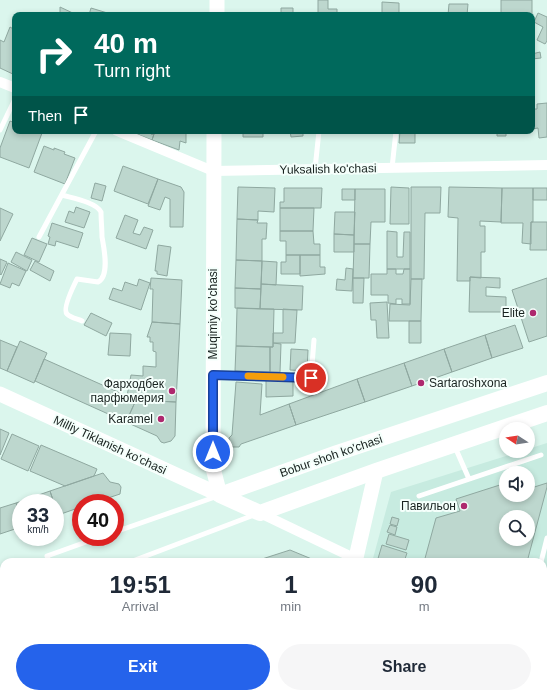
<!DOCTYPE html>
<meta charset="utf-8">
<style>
:root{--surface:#fff;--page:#f6f6f7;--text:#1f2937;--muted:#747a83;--accent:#2563eb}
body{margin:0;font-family:Arial,sans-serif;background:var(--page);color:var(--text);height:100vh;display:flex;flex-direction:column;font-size:15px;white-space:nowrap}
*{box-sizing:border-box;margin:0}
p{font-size:13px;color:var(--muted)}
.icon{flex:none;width:22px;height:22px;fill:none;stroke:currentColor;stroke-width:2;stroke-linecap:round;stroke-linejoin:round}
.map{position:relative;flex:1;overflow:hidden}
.sheet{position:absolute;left:0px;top:558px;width:547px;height:140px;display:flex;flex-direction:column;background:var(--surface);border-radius:12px 12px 0 0;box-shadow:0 2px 6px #0003}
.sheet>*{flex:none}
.top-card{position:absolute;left:12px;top:12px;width:523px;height:122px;border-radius:8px;box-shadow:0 2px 6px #0003;background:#00695c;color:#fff;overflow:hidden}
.needle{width:26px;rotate:282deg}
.controls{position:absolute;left:499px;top:422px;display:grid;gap:8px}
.controls a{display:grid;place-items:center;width:36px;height:36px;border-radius:50%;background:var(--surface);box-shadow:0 2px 6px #0003;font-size:20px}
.speed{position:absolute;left:12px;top:494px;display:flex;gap:8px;font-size:20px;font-weight:700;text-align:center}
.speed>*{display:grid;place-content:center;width:52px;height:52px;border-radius:50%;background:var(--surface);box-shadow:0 2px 6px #0003;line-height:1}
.speed small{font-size:10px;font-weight:400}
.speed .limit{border:6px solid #d22;background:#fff;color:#111}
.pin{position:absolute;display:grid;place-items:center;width:34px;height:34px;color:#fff;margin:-17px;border:2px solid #fff;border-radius:50%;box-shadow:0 1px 4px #0007}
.me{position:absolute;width:44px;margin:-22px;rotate:0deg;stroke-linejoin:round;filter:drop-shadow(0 0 3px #0008)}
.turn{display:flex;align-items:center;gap:14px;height:84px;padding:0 16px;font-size:18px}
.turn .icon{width:52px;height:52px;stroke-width:2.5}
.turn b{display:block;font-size:28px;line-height:34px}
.then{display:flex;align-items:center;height:38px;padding:0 16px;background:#0003;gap:8px;font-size:15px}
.eta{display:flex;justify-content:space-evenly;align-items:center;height:68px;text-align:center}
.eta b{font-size:24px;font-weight:600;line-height:28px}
.primary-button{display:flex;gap:8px;margin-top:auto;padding:8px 16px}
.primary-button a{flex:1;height:46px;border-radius:24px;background:var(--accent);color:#fff;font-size:16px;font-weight:600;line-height:46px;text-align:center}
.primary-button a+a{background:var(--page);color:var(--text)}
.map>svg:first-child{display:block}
.built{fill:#c7ebe0;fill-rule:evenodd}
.building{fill:#bdd7ce;stroke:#8fa8a0;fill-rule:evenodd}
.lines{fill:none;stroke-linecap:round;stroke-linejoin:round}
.lane{stroke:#fff;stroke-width:5}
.street{stroke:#fff;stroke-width:10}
.secondary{stroke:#fff;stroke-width:15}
.primary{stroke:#fff;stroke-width:16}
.route-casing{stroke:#184099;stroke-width:10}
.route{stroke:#2563eb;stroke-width:7}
.slow{stroke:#f59e0b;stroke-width:7}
.poi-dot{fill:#ae286e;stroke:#f4fffb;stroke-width:1.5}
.labels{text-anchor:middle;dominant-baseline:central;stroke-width:4;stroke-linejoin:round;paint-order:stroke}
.street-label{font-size:12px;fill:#18221f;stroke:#f4fffb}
.poi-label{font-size:12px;fill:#18221f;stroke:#f4fffb;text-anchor:end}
</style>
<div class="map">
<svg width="547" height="698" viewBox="0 0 547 698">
<rect width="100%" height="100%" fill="#dbf6ed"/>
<path class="built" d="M547,443v255h-213l1,-4h208v-132h-171l19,-70 131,-41h6v-2zM506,473h22v22h-22zM506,517h22v22h-22z"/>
<path class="building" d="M318,0h10v9h9v6h-19z
M501,0h31v15h-31z
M382,2l17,1v12h-17z
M449,4h19l-1,11h-19z
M60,7l17,8h-17z
M91,8l23,7h-25z
M281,8h12v7h-12z
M538,13l9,4v24l-2,3 -8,-4 6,-13 -9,-5z
M10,27l5,3v45l-15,-7v-28l4,2z
M540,52l1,6 -9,1v-5z
M547,103v34l-8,1 -1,-10 -6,1v-20h5v-5z
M10,121l5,2v8h22l5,2 -13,35 -29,-11v-9z
M129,131h23l-1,3h3l-2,6z
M152,131h34v12l-6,-2 -1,9 -27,-10 2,-6h-3z
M243,131h20v6h-20z
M290,131h13v5l-12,1z
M400,131h15v12h-16z
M497,131h9v5h-9z
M44,146l10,4v-2l11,4 -1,2 11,4 -10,26 -31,-12z
M123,166l35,13 -10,25 -34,-13z
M158,179l23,8 3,5 -1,35h-13v-28l-5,-2 -5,13 -12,-4z
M95,183l11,3 -4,15 -11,-3z
M238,187l37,1 -1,24 -16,-1v9l-21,-1z
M391,187l18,1v36h-19z
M411,187h30l-1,26h-15l-1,66h-13z
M449,187l53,1 -1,34 -21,-1v5h5v26h-4v26l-11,-1v4h-13l1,-63 -10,-1z
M284,188h38l-1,20h-41v-6h4z
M502,188h31v34h-2v22l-9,-1 1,-20h-22z
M533,188h14v12h-14z
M342,189h13v11h-13z
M355,189h30v33h-14l-1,22h-16z
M76,207l14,5 -6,16 -19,-6 4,-11 5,2z
M0,208l13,6 -13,27z
M280,208h34l-1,23h-33z
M335,212h20l-1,23 -20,-1z
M125,215l13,5 -5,13 7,2 4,-8 9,3 -7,19 -30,-11z
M237,219l21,1 -1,3h10l-1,16h-4v22l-26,-1z
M531,222h16v28h-17z
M52,223l31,10 -5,15 -22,-7 -1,5 -7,-2 2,-7 -2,-1z
M280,231h33l1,13h6v11h-34v-14h-6z
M387,231l10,1v25h6l1,-25h6v37h-23z
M334,234l20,1v17h-20z
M32,238l15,6 -8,18 -15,-7z
M354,244h16l-1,34h-16z
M158,245l13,2 -4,29 -10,-2v-3h-2z
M16,252l16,8 -5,11 -16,-9z
M286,255h14v19h-19v-12h5z
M300,255h20v12h5v7l-25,2z
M0,259l7,3 -6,13 -1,-1z
M236,260l26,1 -1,28 -26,-1z
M35,261l19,10 -4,10 -20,-11z
M262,261l15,1 -1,23 -15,-1z
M8,263l18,8 -7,15 -7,-3 -2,5 -10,-4z
M346,268l7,1 -1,22 -16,-1 1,-11 8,1z
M387,269h9v5h7l1,-5h6v35h-8v-5h-6v5l-8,-1v-8h-17v-21h16z
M470,277l30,1v10l-14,-1v9l20,1v15h-37z
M151,278l31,2 -2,44 -28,-2 1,-33h-3z
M353,278h11l-1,25h-10z
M547,278v58l-18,6 -17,-52z
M139,279l11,4 -9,27 -32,-11 4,-11 9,3 3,-9 12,4z
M411,279h11l-1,42h-32l1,-17 20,1z
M261,284l42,2 -1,24 -42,-1z
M235,288l26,1 -1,20 -25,-1z
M387,302l2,36h-12l-1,-18h-5l-1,-17z
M237,308l37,1 -1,38 -37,-1z
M283,309l14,1 -2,33h-22v-10h10z
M91,313l21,10 -6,13 -22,-11z
M409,321h12v22h-12z
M152,322l28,2 -4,78 -40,-2 -9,-4 4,-21 12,1v-10l13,1v-15l-3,-1v-9h-3v-5h-3z
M515,325l8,23 -31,10 -7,-23z
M110,333l21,1 -1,22 -22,-1z
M485,335l7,23 -40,14 -8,-23z
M0,340l17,7 -10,24 -7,-3z
M20,341l27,12 -13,30 -27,-12z
M273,343l8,1 -1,28h-10v-25h3z
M236,346l34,1v25l-35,-1z
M291,349l17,1 -1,21 -17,-1z
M444,349l8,23 -40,14 -8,-23z
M44,359l92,41 -10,22 -91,-41z
M404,363l8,23 -47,16 -8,-23z
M293,379v17l-27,1v-17z
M357,379l8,23 -69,23 -7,-21z
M236,382l26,2 -2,31 29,-11 7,21 -55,19 -2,3h-7l-3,-6v-3l3,-3z
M136,400l40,2 -1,34 -4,5 -7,2 -3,-1 -4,-6 -31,-14z
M0,429l9,4 -9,22z
M12,434l27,12 -11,25 -27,-12z
M41,445l56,24 -3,7 -29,10 -35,-15z
M103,473l7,9 9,2 2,3 -1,7 -27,9h-12v4l-23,8 -3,-12h-1l-4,-12z
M506,483v12h22v-6l19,-6v4l-20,75h-103l12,-44 24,-7 -4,-12zM506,517h22v22h-22z
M50,491l4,12h-33v14l-5,-14z
M16,503l5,14v10l-21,7v-26z
M392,517l7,2 -2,7 -7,-2z
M390,525l7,2 -2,8 -8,-3z
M389,534l20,6 -3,10 -20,-6z
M382,545l25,8 -3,9h-27z
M290,550l29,12h-64l4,-2z
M547,573v99l-4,-1v-83z
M4,649v26l-4,2v-27z
M543,688l4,1v9h-8l1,-4h3z
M9,694h15l-7,4h-6z
M34,694h17l-5,4h-9z
M64,694h29l-3,4h-21z
M93,694h20l4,3 -1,1h-26z
M119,694h32l6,4h-41z
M174,694h38l7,4h-48z
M232,694h10l-1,4h-11z
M268,694h15l-1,4 -15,-1z
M371,694h81l-1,4h-66z
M486,694h54l-1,4h-54z"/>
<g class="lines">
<path class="lane" d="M0,130l15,-31
M392,168l4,-37
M315,169l4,-38
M62,195c10,3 34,7 39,17 0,8 1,17 1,25 2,11 8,39 -4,45l-21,-3c-3,6 -15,30 -10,35 4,4 11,5 15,7
M39,237l57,-106
M215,375l96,3 3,-38
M455,447l14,32
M419,496l122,-41
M115,532l100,-35
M49,562l-2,-6 53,-19
M130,562l124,-47
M541,562l6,-24
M0,682l4,-2
M60,694l3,4
M477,698l1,-4"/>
<path class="street" d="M0,82l15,6
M117,131l96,40 334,-6
M260,513l96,46"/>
<path class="secondary" d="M217,15v-15
M214,131l-1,337 7,27
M0,394l220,101
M355,562l21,-91
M315,698l1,-4"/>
<path class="primary" d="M220,495l40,18 116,-42 171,-58
M220,495l117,-42 210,-70"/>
</g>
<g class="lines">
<defs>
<path id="route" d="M213,452v-77l98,3"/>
</defs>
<use href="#route" class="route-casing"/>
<use href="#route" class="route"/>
<path class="slow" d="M248,376l35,1"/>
</g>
<g class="poi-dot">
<circle cx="533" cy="313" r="4"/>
<circle cx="421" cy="383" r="4"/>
<circle cx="172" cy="391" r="4"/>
<circle cx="161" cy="419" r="4"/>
<circle cx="464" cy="506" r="4"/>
</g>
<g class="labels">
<g class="street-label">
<text transform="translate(328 169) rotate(-1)">Yuksalish ko'chasi</text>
<text transform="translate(213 314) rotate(-90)">Muqimiy ko'chasi</text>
<text transform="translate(110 445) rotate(25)">Milliy Tiklanish ko'chasi</text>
<text transform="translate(331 456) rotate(-19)">Bobur shoh ko'chasi</text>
</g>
<g class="poi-label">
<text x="525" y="313">Elite</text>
<text x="429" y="383" text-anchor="start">Sartaroshxona</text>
<text x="164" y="384">Фарходбек<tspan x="164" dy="14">парфюмерия</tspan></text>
<text x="153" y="419">Karamel</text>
<text x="456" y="506">Павильон</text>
</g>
</g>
</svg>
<div class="controls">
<a><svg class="needle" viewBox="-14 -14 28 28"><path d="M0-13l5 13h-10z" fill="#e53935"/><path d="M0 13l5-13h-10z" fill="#747a83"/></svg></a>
<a><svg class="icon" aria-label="sound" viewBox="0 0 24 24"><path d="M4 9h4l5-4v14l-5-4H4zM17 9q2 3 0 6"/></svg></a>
<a><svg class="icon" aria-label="search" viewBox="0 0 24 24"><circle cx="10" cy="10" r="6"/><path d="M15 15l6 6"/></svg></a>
</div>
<div class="speed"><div>33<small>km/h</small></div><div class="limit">40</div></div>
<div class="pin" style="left:311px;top:378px;background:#d93025"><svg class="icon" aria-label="arrive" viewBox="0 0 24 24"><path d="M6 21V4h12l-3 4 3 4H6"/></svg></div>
<svg class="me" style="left:213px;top:452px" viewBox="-20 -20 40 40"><circle r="17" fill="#2563eb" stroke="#fff" stroke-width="3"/><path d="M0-11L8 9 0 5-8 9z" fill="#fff"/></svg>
<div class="top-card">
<div class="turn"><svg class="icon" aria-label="right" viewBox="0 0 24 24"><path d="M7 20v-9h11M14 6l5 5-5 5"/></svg><div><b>40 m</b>Turn right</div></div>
<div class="then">Then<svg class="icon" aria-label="arrive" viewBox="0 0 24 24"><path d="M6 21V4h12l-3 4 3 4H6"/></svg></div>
</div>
<section class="sheet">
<div class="eta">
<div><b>19:51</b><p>Arrival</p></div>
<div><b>1</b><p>min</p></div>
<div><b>90</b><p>m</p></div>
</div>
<div class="primary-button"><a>Exit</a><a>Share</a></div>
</section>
</div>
